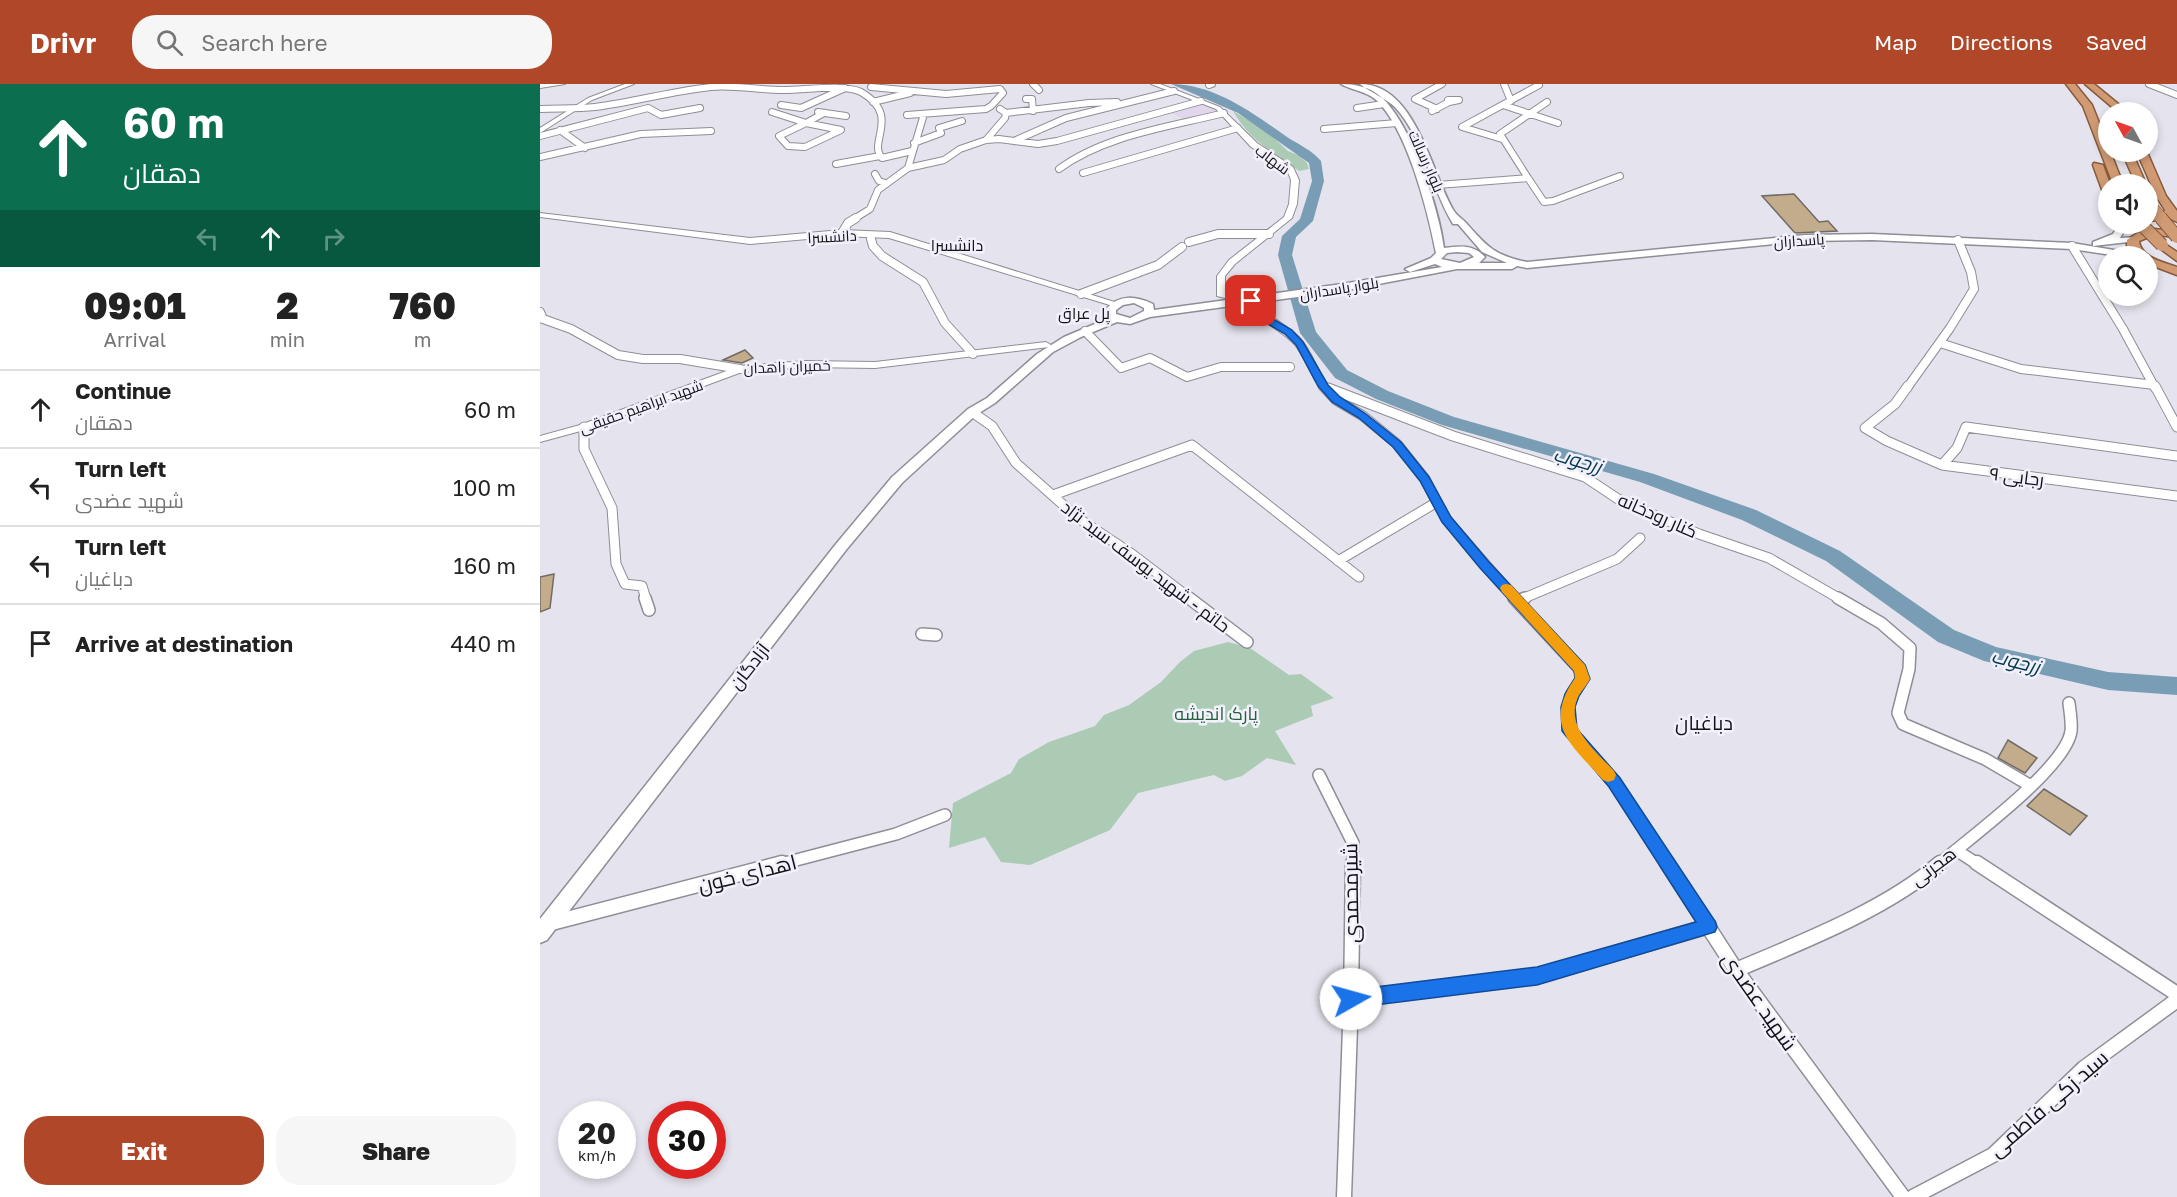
<!DOCTYPE html>
<meta charset="utf-8">
<style>
:root{--surface:#fff;--page:#f6f6f6;--text:#222;--muted:#767676;--line:#e0e0e0;--accent:#b04728}
body{margin:0;font-family:"Golos Text",Cairo,sans-serif;background:var(--page);color:var(--text);height:100vh;display:flex;flex-direction:column;font-size:22px;white-space:nowrap}
*{box-sizing:border-box;margin:0}
p{font-size:20px;color:var(--muted)}
.icon{flex:none;width:33px;height:33px;fill:none;stroke:currentColor;stroke-width:2;stroke-linecap:round;stroke-linejoin:round}
.map{position:relative;flex:1;overflow:hidden}
.sheet{display:flex;flex-direction:column;background:var(--surface);width:540px}
.sheet>*{flex:none}
.hud{background:#0b6e4f;color:#fff;overflow:hidden}
.needle{width:39px;rotate:310deg}
.fabs{position:absolute;left:1558px;top:18px;display:grid;gap:12px}
.fabs a{display:grid;place-items:center;width:60px;height:60px;border-radius:50%;background:var(--surface);box-shadow:0 3px 9px #0003;font-size:30px}
.speed{position:absolute;left:18px;top:1017px;display:flex;gap:12px;font-size:30px;font-weight:700;text-align:center}
.speed>*{display:grid;place-content:center;width:78px;height:78px;border-radius:50%;background:var(--surface);box-shadow:0 3px 9px #0003;line-height:1}
.speed small{font-size:15px;font-weight:400}
.speed .limit{border:9px solid #d22;background:#fff;color:#111}
.pin{position:absolute;display:grid;place-items:center;width:51px;height:51px;color:#fff;margin:-26px;border-radius:12px;box-shadow:0 3px 9px #0006}
.me{position:absolute;width:66px;margin:-33px;rotate:83deg;stroke-linejoin:round;filter:drop-shadow(0 0 4px #0008)}
.turn{display:flex;align-items:center;gap:21px;height:126px;padding:0 24px;font-size:27px}
.turn .icon{width:78px;height:78px;stroke-width:2.5}
.turn b{display:block;font-size:42px;line-height:51px}
.lanes{display:flex;align-items:center;height:57px;padding:0 24px;background:#0003;justify-content:center;gap:30px;direction:ltr}
.lanes .off{opacity:.35}
.eta{display:flex;justify-content:space-evenly;align-items:center;height:102px;text-align:center}
.eta b{font-size:36px;font-weight:800;line-height:42px}
.action{display:flex;gap:12px;margin-top:auto;padding:12px 24px}
.action a{flex:1;height:69px;border-radius:24px;background:var(--accent);color:#fff;font-size:24px;font-weight:800;line-height:69px;text-align:center}
.action a+a{background:var(--page);color:var(--text)}
ul{padding:0;list-style:none}
li{display:flex;align-items:center;gap:18px;height:78px;padding:0 24px;border-top:2px solid var(--line)}
li div{flex:1}
li b{display:block;font-size:22px}
li em{font-style:normal}
header{display:flex;align-items:center;gap:36px;box-sizing:border-box;height:84px;padding:0 30px;background:var(--accent);color:#fff}
header strong{font-size:28px}
nav{display:flex;gap:33px;margin-inline-start:auto;font-size:21px}
.search{width:420px;height:54px;background:var(--page);display:flex;align-items:center;gap:15px;box-sizing:border-box;padding:0 21px;border-radius:24px;color:var(--muted);font-size:22px}
main{display:flex;flex:1;min-height:0}
.map>svg:first-child{display:block}
.education{fill:#e1d6eb}
.green{fill:#accbb4}
.lines{fill:none;stroke-linecap:round;stroke-linejoin:round}
.river{fill:#799db4;fill-rule:evenodd}
.building{fill:#c2ac8b;stroke:#706b64;stroke-width:1.5}
.minor-far4-casing{stroke:#8f8d96;stroke-width:8}
.minor-far3-casing{stroke:#8f8d96;stroke-width:10}
.minor-far2-casing{stroke:#8f8d96;stroke-width:11}
.minor-far1-casing{stroke:#8f8d96;stroke-width:14}
.minor-casing{stroke:#8f8d96;stroke-width:17}
.tertiary-casing{stroke:#8f8d96;stroke-width:2}
.secondary-casing{stroke:#8f8d96;stroke-width:3}
.trunk-casing{stroke:#875a3c;stroke-width:3}
.minor-far4{stroke:#fff;stroke-width:6}
.minor-far3{stroke:#fff;stroke-width:8}
.minor-far2{stroke:#fff;stroke-width:9}
.minor-far1{stroke:#fff;stroke-width:11}
.minor{stroke:#fff;stroke-width:14}
.tertiary{fill:#fff;fill-rule:evenodd}
.secondary{fill:#fff;fill-rule:evenodd}
.trunk{fill:#d09a73;fill-rule:evenodd}
.trunk-bridge-far1-casing{stroke:#875a3c;stroke-width:11;stroke-linecap:butt}
.trunk-bridge-casing{stroke:#875a3c;stroke-width:14;stroke-linecap:butt}
.trunk-bridge-far1{stroke:#d09a73;stroke-width:10}
.trunk-bridge{stroke:#d09a73;stroke-width:12}
.route{fill:#1a73e8;stroke:#114b97;stroke-width:1.5}
.slow{fill:#f59e0b}
.labels{text-anchor:middle;dominant-baseline:central;stroke-width:5;stroke-linejoin:round;paint-order:stroke}
.far-street-label{font-size:15px;fill:#131216;stroke:#f2f1fb}
.far-neighbourhood-label{font-size:16px;fill:#131216;stroke:#f2f1fb}
.street-label{font-size:18px;fill:#131216;stroke:#f2f1fb}
.park-label{font-size:18px;fill:#265d3b;stroke:#f2f1fb}
.water-label{font-size:20px;font-style:italic;fill:#053850;stroke:#f2f1fb}
.neighbourhood-label{font-size:20px;fill:#131216;stroke:#f2f1fb}
.near-street-label{font-size:21px;fill:#131216;stroke:#f2f1fb}
</style>
<header>
<strong>Drivr</strong>
<div class="search"><svg class="icon" aria-label="search" viewBox="0 0 24 24"><circle cx="10" cy="10" r="6"/><path d="M15 15l6 6"/></svg>Search here</div>
<nav><a>Map</a><a>Directions</a><a>Saved</a></nav>
</header>
<main>
<section class="sheet">
<div class="hud">
<div class="turn"><svg class="icon" aria-label="ahead" viewBox="0 0 24 24"><path d="M12 20V5M6 11l6-6 6 6"/></svg><div><b>60 m</b>دهقان</div></div>
<div class="lanes"><svg class="icon off" aria-label="left" viewBox="0 0 24 24"><path d="M17 20v-9H6M10 6l-5 5 5 5"/></svg><svg class="icon" aria-label="ahead" viewBox="0 0 24 24"><path d="M12 20V5M6 11l6-6 6 6"/></svg><svg class="icon off" aria-label="right" viewBox="0 0 24 24"><path d="M7 20v-9h11M14 6l5 5-5 5"/></svg></div>
</div>
<div class="eta">
<div><b>09:01</b><p>Arrival</p></div>
<div><b>2</b><p>min</p></div>
<div><b>760</b><p>m</p></div>
</div>
<ul>
<li><svg class="icon" aria-label="ahead" viewBox="0 0 24 24"><path d="M12 20V5M6 11l6-6 6 6"/></svg><div><b>Continue</b><p>دهقان</p></div><em>60 m</em></li>
<li><svg class="icon" aria-label="left" viewBox="0 0 24 24"><path d="M17 20v-9H6M10 6l-5 5 5 5"/></svg><div><b>Turn left</b><p>شهید عضدی</p></div><em>100 m</em></li>
<li><svg class="icon" aria-label="left" viewBox="0 0 24 24"><path d="M17 20v-9H6M10 6l-5 5 5 5"/></svg><div><b>Turn left</b><p>دباغیان</p></div><em>160 m</em></li>
<li><svg class="icon" aria-label="arrive" viewBox="0 0 24 24"><path d="M6 21V4h12l-3 4 3 4H6"/></svg><div><b>Arrive at destination</b></div><em>440 m</em></li>
</ul>
<div class="action"><a>Exit</a><a>Share</a></div>
</section>
<div class="map">
<svg width="1637" height="1113" viewBox="0 0 1637 1113">
<rect width="100%" height="100%" fill="#e5e4ee"/>
<path class="education" d="M658,19l24,10 -32,9 -23,-11z"/>
<path class="green" d="M693,27l32,19 23,21 12,5 7,7 2,6 -10,2c-27,-20 -49,-30 -66,-60z
M688,558l22,6 39,27 12,-1 33,24 -23,8 2,10 -38,15 21,34 -29,-7 -25,18 -17,5 -11,-6 -76,18 -28,37 -80,35 -29,-3 -16,-25 -36,11 4,-45 58,-30 8,-14 30,-17 46,-16 9,-11 25,-10 32,-23 19,-20 14,-11z"/>
<g class="lines">
<path class="river" d="M631,0c43,0 82,29 116,53 11,7 26,14 34,24l3,20 -11,40 -17,16 -4,18 24,77 31,38 41,21 66,26 200,57 102,36 84,41 114,79 42,17 112,25 69,5v18l-69,-5 -124,-29 -46,-19 -112,-81 -84,-41 -102,-38 -198,-57 -66,-26 -41,-21 -35,-45 -22,-78 4,-19 18,-17 12,-38 -3,-18 -71,-50z"/>
</g>
<path class="building" d="M1254,110l25,28 9,-1 9,10 -42,2 -33,-37z
M205,266l8,8 -11,5 -19,-3z
M14,490l-4,34 -10,4v-35z
M1468,656l29,18 -12,15 -27,-15z
M1504,705l43,27 -17,19 -43,-29z"/>
<g class="lines">
<defs>
<path id="minor-far4" d="M493,0l6,6
M964,0l7,17
M1609,0l28,11
M669,1l3,-1
M331,3l75,7 54,-5 3,4 -12,13
M486,15h6l1,12
M908,16h11l-10,2z
M333,18l37,-9
M241,21l20,3 44,-20
M963,21l55,18
M817,24l27,-4
M0,25c18,-1 37,0 55,-2 39,-5 77,-16 116,-20 24,-2 49,3 73,3 21,0 59,-6 77,2 41,24 6,50 21,66l30,-7
M897,25l-22,-10 27,-15
M892,27l17,-9
M232,28l34,11
M278,28l28,4
M466,29l83,-10 28,-1
M367,31l79,-6 5,-3
M266,39l35,7 -36,17 -17,-1 -9,-10z
M266,39l18,-10
M784,45l73,-6
M20,46l25,18
M0,52l108,-28 13,7 39,-7
M962,55l-40,-12 77,-42
M446,56l19,-22 1,-5 -6,-4
M474,57l52,-23 108,-27
M374,59l27,-10 -2,-5 23,-7
M0,73l101,-23 70,-3
M296,80l44,-8
M368,84l36,-8 16,-11 26,-9 13,-1 39,5 19,-3 144,-40
M519,85c46,-34 111,-42 165,-56
M543,89l155,-45
M335,90l4,7 6,2
M988,94l16,24 9,-1 67,-25
M898,101l90,-7 -28,-44 47,-32
M314,135l16,-10 8,-19 30,-22 16,-54"/>
<path id="minor-far3" d="M302,149l6,-10 8,-5
M331,155l2,7 9,10 41,26 22,41 28,31
M649,158l29,-8h51
M1532,162l51,83 32,59
M541,210l77,-29 24,-18
M711,217c13,20 31,24 47,41 11,13 16,32 27,46
M0,228l3,7 28,10 47,26 25,4h37l60,10
M545,247l36,37 29,-10 37,19 34,-10h69
M1400,259l81,26 133,16
M1367,304l43,-60 24,-39 -3,-17 -13,-32"/>
<path id="minor-far2" d="M783,302l13,14 27,16 34,28 28,35 21,40 70,80
M1368,302l-13,18 -30,24 22,13 55,24 235,31
M1615,302l22,41
M788,304l125,48 132,41 33,22 24,11 57,24 70,24 71,41
M432,328l20,14 24,37 62,55 54,36 59,45
M44,343v22l28,59 4,56 9,20 17,2 4,13
M1402,381l15,-17 9,-21 211,29
M513,411l139,-50 167,132
M798,477l99,-59
M982,515l95,-40 23,-21"/>
<path id="minor-far1" d="M105,514l4,12
M649,514l58,44
M974,514l66,71 2,10 -10,15 -4,13 2,24 45,51 53,83
M1298,514l43,25 29,25 -1,21 -11,44 5,11 82,35 46,27
M978,517l7,-3
M382,550l14,1
M779,691l34,68v22
M1416,766l23,15
M237,781l119,-31 49,-19
M1398,781c30,-26 128,-97 133,-134 1,-9 -1,-19 -2,-28"/>
<path id="minor" d="M1127,779l69,107 167,227
M1437,779l200,131
M0,842l242,-63
M1196,886c66,-28 149,-60 204,-107
M811,915l186,-23 172,-50
M804,1113l7,-198 2,-136
M1373,1113l80,-42 91,-87 93,-68"/>
<path id="tertiary" d="M0,0h25l-25,4z
M85,0h9l-42,16 -52,33v-5l48,-30z
M611,0h9l60,23 37,36 36,24 6,13 -2,24 -5,14 -57,46 -10,12v22l-8,-2v-20l12,-16 55,-43 5,-13 2,-24 -4,-10 -36,-23 -35,-38z
M0,129l210,25 92,-8 48,2 231,72 -8,2 -224,-68 -47,-2 -92,8 -210,-27z
M506,258l5,3 -2,2 -174,21 -69,-1 -64,5 -154,57 -48,13v-6l40,-11 160,-59 66,-5 69,1z"/>
<path id="secondary" d="M801,0c14,0 29,3 39,12 31,26 59,113 64,152 16,-2 29,-4 41,9l-6,6h28l-25,-11 -24,-28h-5c-22,-36 -29,-85 -58,-117 -11,-10 -24,-14 -35,-23 56,0 71,89 94,127 3,5 9,8 13,13 20,23 29,32 60,38l278,-27 67,-1 200,9 60,10 5,3h-19l-46,-7 -200,-9 -67,1 -278,27 -10,-2 -5,3h-55l-115,22 -192,26 -20,7 -13,-2 -36,15 -28,15 -58,51 -19,12 -74,68 -56,67 -299,390 -7,3v-24l296,-375 56,-67 76,-68 19,-11 50,-44 27,-17 45,-19 -3,-9c14,-15 29,-13 47,-5l1,6 188,-26 100,-17 -7,-3 -25,8 -5,-3 26,-11 5,-5c-8,-41 -29,-126 -61,-154 -10,-8 -24,-9 -34,-15zM917,168l12,1 5,4 -14,6 -19,-4 6,-6zM594,219l10,5v3l-14,7 -14,-4v-4l7,-5z
M1579,140h9l-8,14 17,-1v4l-44,5v-4l20,-8z"/>
<path id="trunk" d="M1526,0h9l17,21 31,79h-10l-30,-78z
M1545,0h9l34,28h-10z
M1582,68h10l14,32h-10z
M1597,68h10l19,44 11,15v11l-6,-3 -23,2v-6l15,-1 2,-4 -9,-14z
M1554,79l9,2 7,19 -1,14 -5,-3 -11,-30z
M1614,145l23,2v6l-23,-2 -15,6c2,17 24,21 38,26v8l-29,-11v-8h-11l-10,-10v-6l12,-8z
M1622,158l15,10v9l-19,-14v-4z"/>
</defs>
<use href="#minor-far4" class="minor-far4-casing"/>
<use href="#minor-far3" class="minor-far3-casing"/>
<use href="#minor-far2" class="minor-far2-casing"/>
<use href="#minor-far1" class="minor-far1-casing"/>
<use href="#minor" class="minor-casing"/>
<use href="#tertiary" class="tertiary-casing"/>
<use href="#secondary" class="secondary-casing"/>
<use href="#trunk" class="trunk-casing"/>
<use href="#minor-far4" class="minor-far4"/>
<use href="#minor-far3" class="minor-far3"/>
<use href="#minor-far2" class="minor-far2"/>
<use href="#minor-far1" class="minor-far1"/>
<use href="#minor" class="minor"/>
<use href="#tertiary" class="tertiary"/>
<use href="#secondary" class="secondary"/>
<use href="#trunk" class="trunk"/>
<defs>
<path id="trunk-bridge-far1" d="M1608,117l15,18"/>
<path id="trunk-bridge" d="M1621,134l16,19
M1601,140l21,21"/>
</defs>
<use href="#trunk-bridge-far1" class="trunk-bridge-far1-casing"/>
<use href="#trunk-bridge" class="trunk-bridge-casing"/>
<use href="#trunk-bridge-far1" class="trunk-bridge-far1"/>
<use href="#trunk-bridge" class="trunk-bridge"/>
</g>
<path class="route" d="M708,215h7l8,14 29,17 11,12 25,43 12,12 26,17 35,28 28,35 22,40 38,45 96,103 5,14 -11,17 -4,11 2,22 43,49 95,143 2,6 -2,5 -178,53 -186,23 -6,-3 -3,-6 3,-7 6,-2 186,-23 159,-45 -87,-135 -47,-56 -1,-24 4,-13 10,-16 -1,-7 -94,-103 -38,-46 -22,-41 -27,-34 -34,-29 -27,-16 -14,-16 -22,-41 -11,-11 -29,-17 -9,-16z"/>
<path class="slow" d="M966,500l5,1 74,80 5,14c-3,6 -8,11 -11,16 -16,31 16,55 35,76l2,4 -2,5 -6,2 -5,-2c-31,-35 -61,-54 -28,-102l-1,-7 -72,-79 -2,-4 2,-3z"/>
<g class="labels">
<g class="far-street-label">
<text transform="translate(733 75) rotate(37)">شهاب</text>
<text transform="translate(887 77) rotate(66)">بلوار رسالت</text>
<text transform="translate(292 152) rotate(-3)">دانشسرا</text>
<text transform="translate(1259 156) rotate(-4)">پاسداران</text>
<text transform="translate(799 204) rotate(-9)">بلوار پاسداران</text>
<text transform="translate(247 282) rotate(-2)">خمیران زاهدان</text>
<text transform="translate(101 322) rotate(-20)">شهید ابراهیم حقیقی</text>
</g>
<g class="far-neighbourhood-label">
<text x="417" y="161">دانشسرا</text>
<text x="544" y="229">پل عراق</text>
</g>
<g class="street-label">
<text transform="translate(1477 392) rotate(7)">رجایی ۹</text>
<text transform="translate(1118 431) rotate(24)">کنار رودخانه</text>
<text transform="translate(606 482) rotate(37)">حاتم - شهید یوسف سید نژاد</text>
<text transform="translate(209 582) rotate(-52)">آزادگان</text>
<text transform="translate(1393 782) rotate(-37)">هجرتی</text>
</g>
<g class="park-label">
<text x="676" y="629">پارک اندیشه</text>
</g>
<g class="water-label">
<text transform="translate(1038 375) rotate(16)">زرجوب</text>
<text transform="translate(1476 576) rotate(14)">زرجوب</text>
</g>
<g class="neighbourhood-label">
<text x="1164" y="638">دباغیان</text>
</g>
<g class="near-street-label">
<text transform="translate(207 789) rotate(-14)">اهدای خون</text>
<text transform="translate(810 809) rotate(-91)">شیرمحمدی</text>
<text transform="translate(1220 917) rotate(55)">شهید عضدی</text>
<text transform="translate(1508 1019) rotate(-41)">سید زکی فاطمی</text>
</g>
</g>
</svg>
<div class="fabs">
<a><svg class="needle" viewBox="-14 -14 28 28"><path d="M0-13l5 13h-10z" fill="#e53935"/><path d="M0 13l5-13h-10z" fill="#767676"/></svg></a>
<a><svg class="icon" aria-label="sound" viewBox="0 0 24 24"><path d="M4 9h4l5-4v14l-5-4H4zM17 9q2 3 0 6"/></svg></a>
<a><svg class="icon" aria-label="search" viewBox="0 0 24 24"><circle cx="10" cy="10" r="6"/><path d="M15 15l6 6"/></svg></a>
</div>
<div class="speed"><div>20<small>km/h</small></div><div class="limit">30</div></div>
<div class="pin" style="left:711px;top:217px;background:#d93025"><svg class="icon" aria-label="arrive" viewBox="0 0 24 24"><path d="M6 21V4h12l-3 4 3 4H6"/></svg></div>
<svg class="me" style="left:811px;top:915px" viewBox="-20 -20 40 40"><circle r="19" fill="#fff"/><path d="M0-13L10 11 0 6-10 11z" fill="#1a73e8"/></svg>
</div>
</main>
